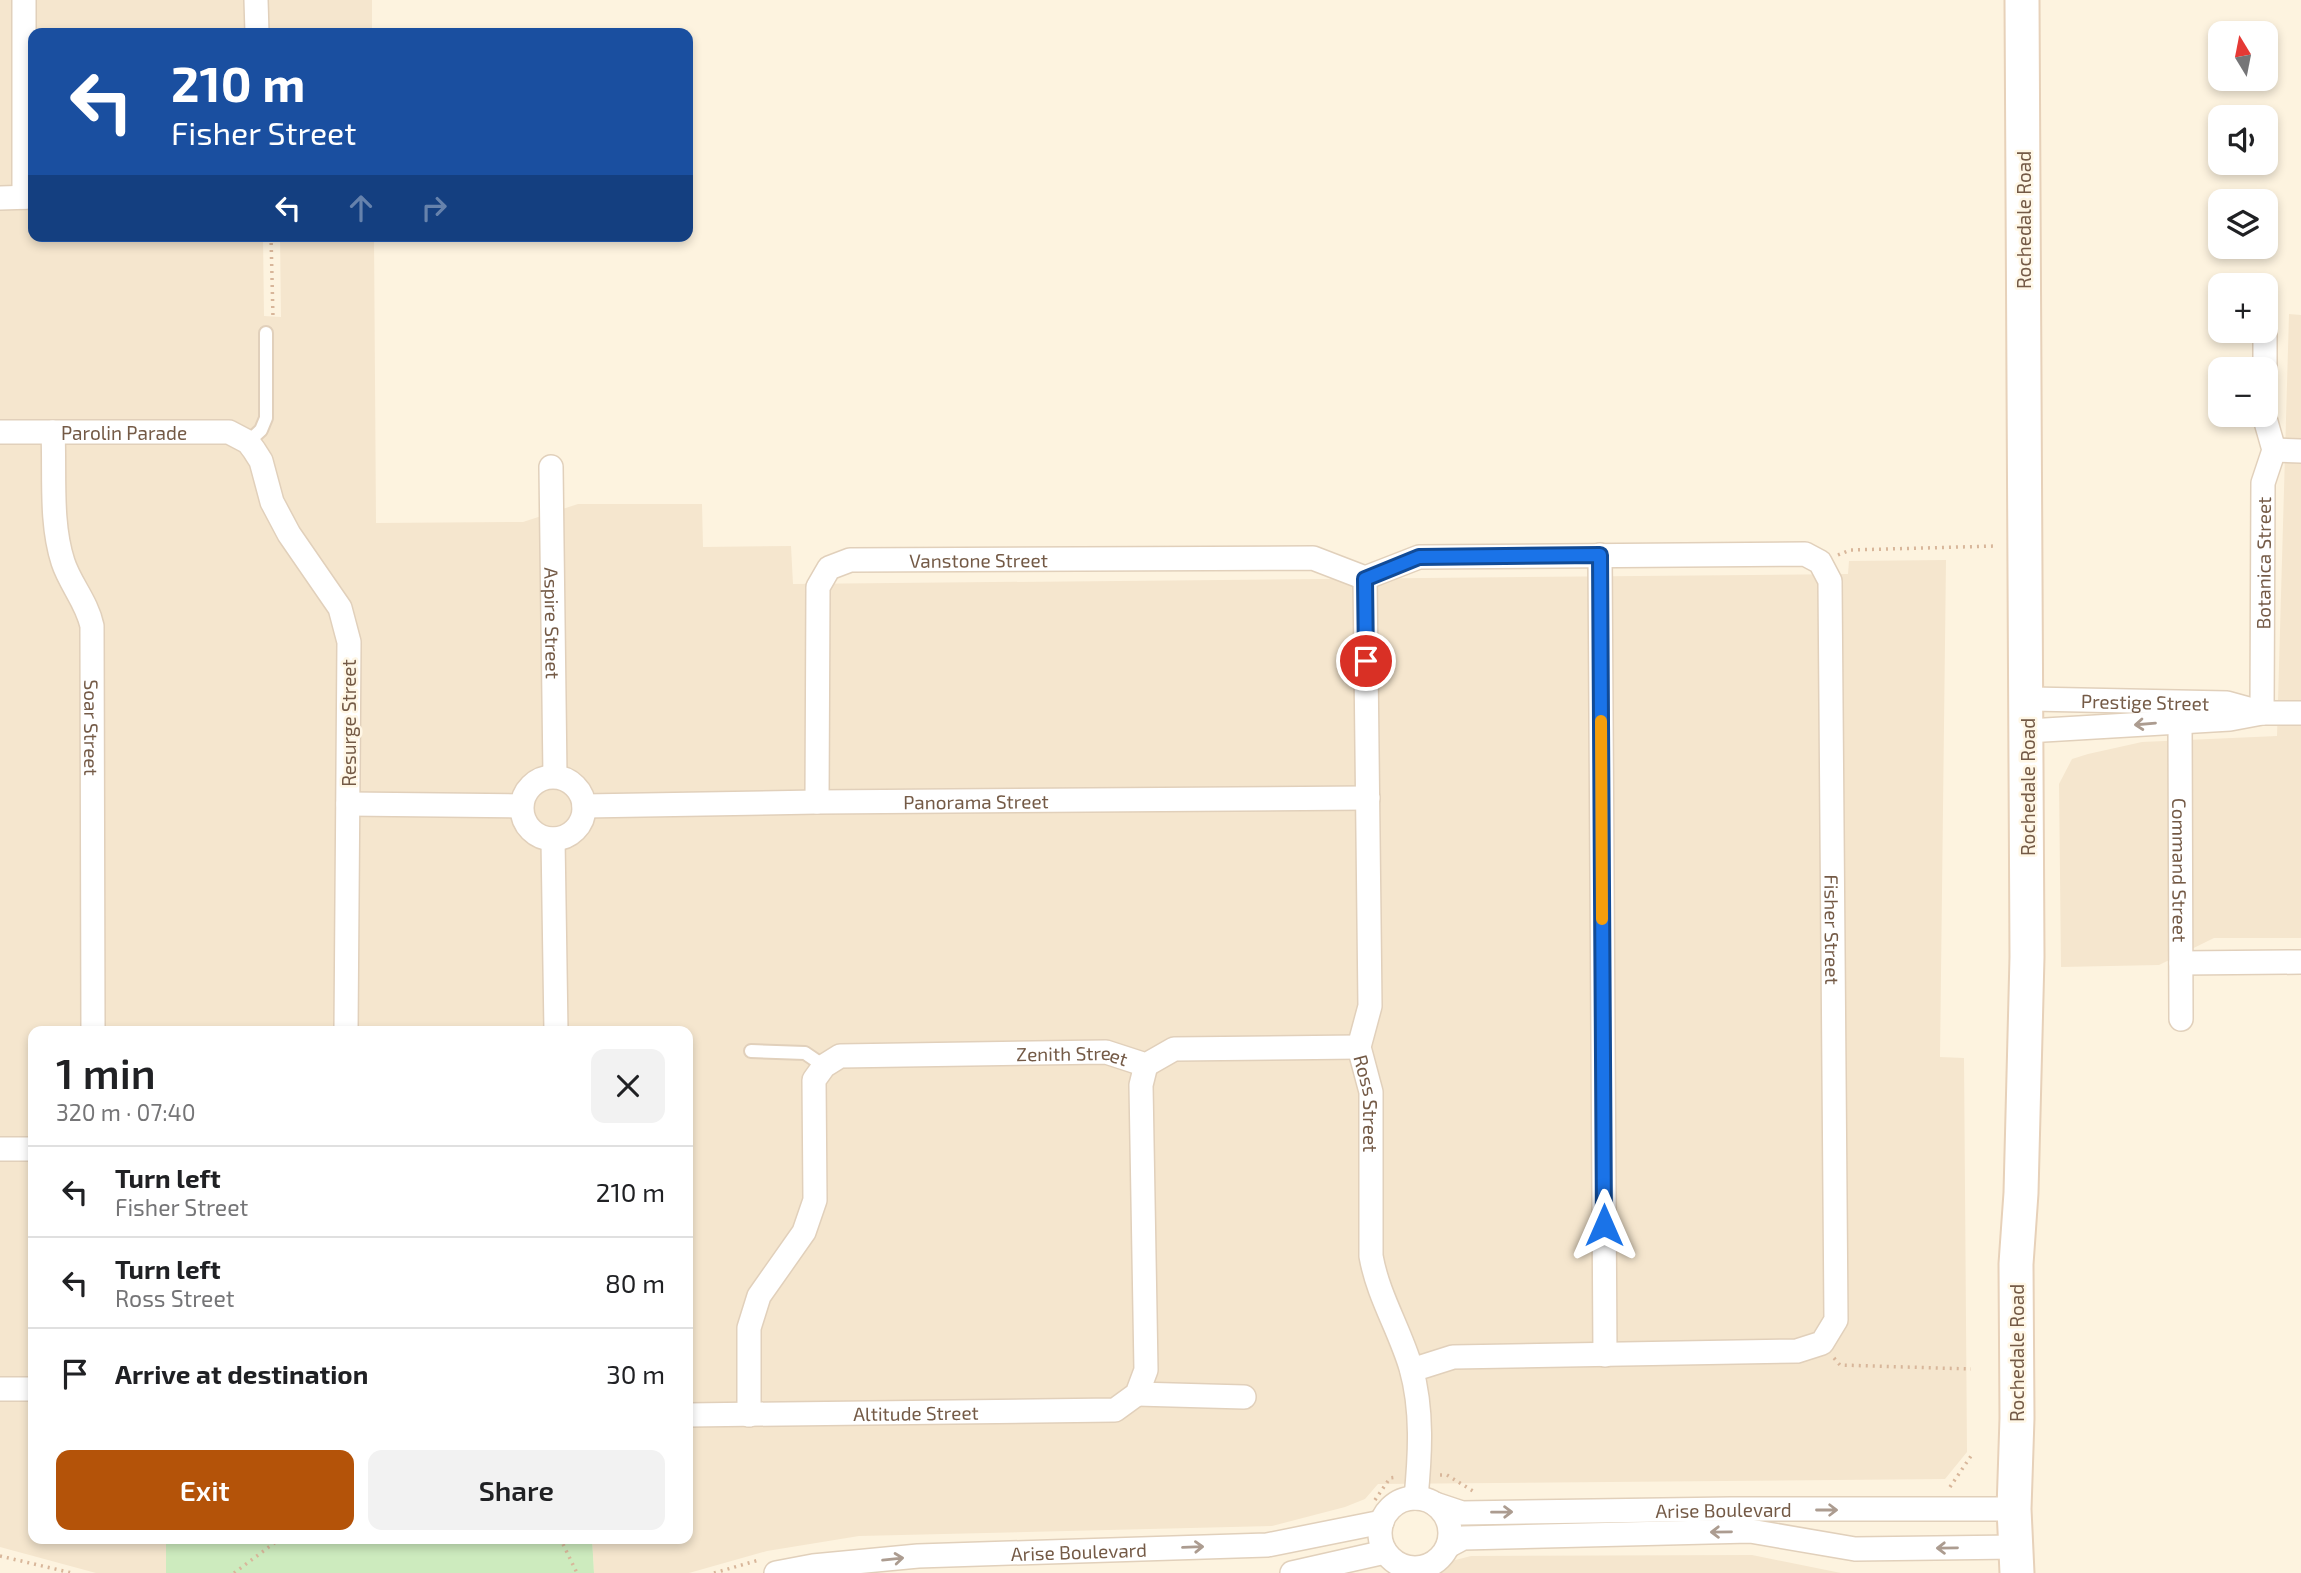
<!DOCTYPE html>
<meta charset="utf-8">
<style>
:root{--surface:#fff;--page:#f2f2f2;--text:#202124;--muted:#757577;--line:#e0e0e0;--accent:#b45309}
body{margin:0;font-family:"Exo 2",sans-serif;background:var(--page);color:var(--text);height:100vh;display:flex;flex-direction:column;font-size:26px;white-space:nowrap}
*{box-sizing:border-box;margin:0}
p{font-size:23px;color:var(--muted)}
.icon{flex:none;width:38px;height:38px;fill:none;stroke:currentColor;stroke-width:2;stroke-linecap:round;stroke-linejoin:round}
.map{position:relative;flex:1;overflow:hidden}
.panel{position:absolute;left:28px;top:1026px;width:665px;height:518px;display:flex;flex-direction:column;background:var(--surface);border-radius:14px;box-shadow:0 4px 10px #0003}
.panel>*{flex:none}
.top-card{position:absolute;left:28px;top:28px;width:665px;height:214px;border-radius:14px;box-shadow:0 4px 10px #0003;background:#1a4fa0;color:#fff;overflow:hidden}
.needle{width:46px;rotate:350deg}
.controls{position:absolute;left:2208px;top:21px;display:grid;gap:14px}
.controls a{display:grid;place-items:center;width:70px;height:70px;border-radius:14px;background:var(--surface);box-shadow:0 4px 10px #0003;font-size:35px}
.pin{position:absolute;display:grid;place-items:center;width:60px;height:60px;color:#fff;margin:-30px;border:4px solid #fff;border-radius:50%;box-shadow:0 2px 7px #0007}
.me{position:absolute;width:77px;margin:-38px;rotate:0deg;stroke-linejoin:round;filter:drop-shadow(0 0 5px #0008)}
.turn{display:flex;align-items:center;gap:24px;height:147px;padding:0 28px;font-size:32px}
.turn .icon{width:91px;height:91px;stroke-width:2.5}
.turn b{display:block;font-size:49px;line-height:60px}
.lanes{display:flex;align-items:center;height:66px;padding:0 28px;background:#0003;justify-content:center;gap:35px;direction:ltr}
.lanes .off{opacity:.35}
.round{display:grid;place-items:center;flex:none;width:74px;height:74px;border-radius:14px;background:var(--page)}
.overview{display:flex;align-items:center;justify-content:space-between;height:119px;padding:0 28px}
h1{font-size:42px;font-weight:600;line-height:52px}
.button{display:flex;gap:14px;margin-top:auto;padding:14px 28px}
.button a{flex:1;height:80px;border-radius:14px;background:var(--accent);color:#fff;font-size:28px;font-weight:600;line-height:80px;text-align:center}
.button a+a{background:var(--page);color:var(--text)}
ul{padding:0;list-style:none}
li{display:flex;align-items:center;gap:21px;height:91px;padding:0 28px;border-top:2px solid var(--line)}
li div{flex:1}
li b{display:block;font-size:26px}
li em{font-style:normal}
.map>svg:first-child{display:block}
.residential{fill:#f5e6ce}
.green{fill:#cdebbe}
.lines{fill:none;stroke-linecap:round;stroke-linejoin:round}
.lane-casing{stroke:#e1d0bb;stroke-width:16}
.street-casing{stroke:#e1d0bb;stroke-width:26}
.secondary-casing{stroke:#e7d1b9;stroke-width:37}
.path{stroke:#d8b69a;stroke-width:3.5;stroke-dasharray:2 5;stroke-linecap:butt}
.lane{stroke:#fff;stroke-width:12}
.street{stroke:#fff;stroke-width:23}
.secondary{stroke:#fff;stroke-width:33}
.oneway{stroke:#ac9c90}
.route-casing{stroke:#114b97;stroke-width:18}
.route{stroke:#1a73e8;stroke-width:12}
.slow{stroke:#f59e0b;stroke-width:12}
.labels{text-anchor:middle;dominant-baseline:central;stroke-width:5;stroke-linejoin:round;paint-order:stroke}
.street-label{font-size:19px;fill:#745a46;stroke:#fff7e6}
</style>
<div class="map">
<svg width="2301" height="1573" viewBox="0 0 2301 1573">
<rect width="100%" height="100%" fill="#fdf3df"/>
<path class="residential" d="M0,0h372v33h-339v203h230l1,80 17,1 -1,-81h94l2,287 147,-1 55,-18h124l1,43 88,-1 2,38 1055,-10 1,-13 97,-1 -6,497 24,1 3,394 -22,27 -567,5 -13,15 -20,8 -73,19 -413,10 -92,15 -78,22h-95l-2,-35h96v-507h-655v507h133v35h-70l-96,-26z
M2289,314l12,1v623h-87l-55,27 -98,2 -2,-183 13,-25 16,-5 54,-12 135,-6z
M1752,1555l89,18h-436l66,-17z"/>
<path class="green" d="M166,1538h426l2,35h-428z"/>
<g class="lines">
<defs>
<path id="lane" d="M248,442l13,-12 5,-12v-85
M751,1051l54,2 19,13"/>
<g id="street">
<path d="M24,0v197"/>
<path d="M256,0l1,33"/>
<path d="M0,198l33,-1"/>
<path d="M2265,369v-38"/>
<path id="s1" d="M0,432h229l19,10 6,8 7,11 11,41 17,32 51,74 9,34 -3,389"/>
<path id="s2" d="M53,432c2,42 -3,90 10,130 7,22 24,40 29,64l1,405"/>
<path d="M2274,450l27,1"/>
<path id="s3" d="M551,467l4,309"/>
<path d="M1600,555l5,800"/>
<path id="s4" d="M1365,578l54,-21 386,-3 15,8 10,19 6,739 -14,23 -25,8 -344,6 -41,13"/>
<path id="s5" d="M1365,578l5,428 -11,41 12,45v164c7,40 29,74 40,112 12,42 9,88 5,130"/>
<path id="s6" d="M2026,699l201,4 29,8"/>
<path id="s7" d="M2262,713l1,-230 11,-33 -10,-35"/>
<path id="s8" d="M2180,721l1,298"/>
<path d="M2027,731l203,-12 32,-6h39"/>
<circle cx="553" cy="808" r="31"/>
<path id="s9" d="M817,802l1,-215 11,-19 21,-8 463,-2 52,20"/>
<path d="M348,804l173,2"/>
<path id="s10" d="M584,806l233,-4 551,-4"/>
<path d="M553,839l3,192"/>
<path d="M2181,963l120,-1"/>
<path d="M0,1149h33"/>
<path d="M0,1389h33"/>
<path d="M1137,1394l107,3"/>
<path id="s11" d="M688,1415l427,-5 22,-16 9,-24 -5,-285 5,-20"/>
<path id="s12" d="M749,1415v-87l10,-32 45,-64 11,-32 -1,-120 10,-14 16,-10 266,-4 40,13 28,-16 185,-2"/>
<circle cx="1415" cy="1533" r="35"/>
<path id="s13" d="M1435,1504l27,9 269,-4h283"/>
<path d="M1448,1546l15,-8 287,-7 105,18 161,-2"/>
<path id="s14" d="M776,1573l37,-7 105,-10 349,-11 115,-23"/>
<path d="M1292,1573l93,-21"/>
</g>
<path id="secondary" d="M2017,1573l-3,-64 3,-91 -1,-154 5,-71 6,-236 -5,-957"/>
</defs>
<use href="#lane" class="lane-casing"/>
<use href="#street" class="street-casing"/>
<use href="#secondary" class="secondary-casing"/>
<path class="path" d="M271,236l2,82
M1838,555l12,-5 147,-4
M1834,1358l6,7 131,4
M1440,1475h7l26,16
M1950,1487l21,-31
M1375,1500l15,-22 7,-1
M560,1538l17,35
M0,1556l72,17
M234,1573l47,-35
M714,1573l45,-13"/>
<use href="#lane" class="lane"/>
<use href="#street" class="street"/>
<use href="#secondary" class="secondary"/>
</g>
<defs><path id="oneway-shaft" d="M-6 0H5M1.5-3L5.5 0L1.5 3" fill="none" stroke-width="1.6" stroke-linecap="round" stroke-linejoin="round" transform="scale(1.75)"/></defs>
<g class="oneway">
<use href="#oneway-shaft" transform="translate(2145 724) rotate(175)"/>
<use href="#oneway-shaft" transform="translate(1827 1510)"/>
<use href="#oneway-shaft" transform="translate(1502 1512) rotate(-1)"/>
<use href="#oneway-shaft" transform="translate(1721 1532) rotate(179)"/>
<use href="#oneway-shaft" transform="translate(1193 1547) rotate(-2)"/>
<use href="#oneway-shaft" transform="translate(1947 1548) rotate(179)"/>
<use href="#oneway-shaft" transform="translate(893 1559) rotate(-6)"/>
</g>
<g class="lines">
<defs>
<path id="route" d="M1366,661l-1,-82 54,-22 181,-2 4,670"/>
</defs>
<use href="#route" class="route-casing"/>
<use href="#route" class="route"/>
<path class="slow" d="M1601,721l1,198"/>
</g>
<g class="labels">
<g class="street-label">
<text transform="translate(2023 220) rotate(-90)">Rochedale Road</text>
<text stroke="none"><textPath href="#s1" startOffset="124">Parolin Parade</textPath></text>
<text stroke="none"><textPath href="#s9" startOffset="388">Vanstone Street</textPath></text>
<text stroke="none"><textPath href="#s7" startOffset="150">Botanica Street</textPath></text>
<text stroke="none"><textPath href="#s3" startOffset="156">Aspire Street</textPath></text>
<text stroke="none"><textPath href="#s6" startOffset="119">Prestige Street</textPath></text>
<text transform="translate(348 723) rotate(-90)">Resurge Street</text>
<text stroke="none"><textPath href="#s2" startOffset="303">Soar Street</textPath></text>
<text transform="translate(2027 787) rotate(-90)">Rochedale Road</text>
<text stroke="none"><textPath href="#s10" startOffset="392">Panorama Street</textPath></text>
<text stroke="none"><textPath href="#s8" startOffset="149">Command Street</textPath></text>
<text stroke="none"><textPath href="#s4" startOffset="831">Fisher Street</textPath></text>
<text stroke="none"><textPath href="#s12" startOffset="621">Zenith Street</textPath></text>
<text stroke="none"><textPath href="#s5" startOffset="528">Ross Street</textPath></text>
<text transform="translate(2016 1353) rotate(-90)">Rochedale Road</text>
<text stroke="none"><textPath href="#s11" startOffset="228">Altitude Street</textPath></text>
<text stroke="none"><textPath href="#s13" startOffset="290">Arise Boulevard</textPath></text>
<text stroke="none"><textPath href="#s14" startOffset="304">Arise Boulevard</textPath></text>
</g>
</g>
</svg>
<div class="controls">
<a><svg class="needle" viewBox="-14 -14 28 28"><path d="M0-13l5 13h-10z" fill="#e53935"/><path d="M0 13l5-13h-10z" fill="#757577"/></svg></a>
<a><svg class="icon" aria-label="sound" viewBox="0 0 24 24"><path d="M4 9h4l5-4v14l-5-4H4zM17 9q2 3 0 6"/></svg></a>
<a><svg class="icon" aria-label="layers" viewBox="0 0 24 24"><path d="M12 4l9 5-9 5-9-5zM3 14l9 5 9-5"/></svg></a>
<a>+</a>
<a>−</a>
</div>
<div class="pin" style="left:1366px;top:661px;background:#d93025"><svg class="icon" aria-label="arrive" viewBox="0 0 24 24"><path d="M6 21V4h12l-3 4 3 4H6"/></svg></div>
<svg class="me" style="left:1604px;top:1225px" viewBox="-20 -20 40 40"><path d="M0-17L14 15 0 8-14 15z" fill="#1a73e8" stroke="#fff" stroke-width="4"/></svg>
<div class="top-card">
<div class="turn"><svg class="icon" aria-label="left" viewBox="0 0 24 24"><path d="M17 20v-9H6M10 6l-5 5 5 5"/></svg><div><b>210 m</b>Fisher Street</div></div>
<div class="lanes"><svg class="icon" aria-label="left" viewBox="0 0 24 24"><path d="M17 20v-9H6M10 6l-5 5 5 5"/></svg><svg class="icon off" aria-label="ahead" viewBox="0 0 24 24"><path d="M12 20V5M6 11l6-6 6 6"/></svg><svg class="icon off" aria-label="right" viewBox="0 0 24 24"><path d="M7 20v-9h11M14 6l5 5-5 5"/></svg></div>
</div>
<section class="panel">
<div class="overview"><div><h1>1 min</h1><p>320 m · 07:40</p></div><a class="round"><svg class="icon" aria-label="close" viewBox="0 0 24 24"><path d="M6 6l12 12M18 6L6 18"/></svg></a></div>
<ul>
<li><svg class="icon" aria-label="left" viewBox="0 0 24 24"><path d="M17 20v-9H6M10 6l-5 5 5 5"/></svg><div><b>Turn left</b><p>Fisher Street</p></div><em>210 m</em></li>
<li><svg class="icon" aria-label="left" viewBox="0 0 24 24"><path d="M17 20v-9H6M10 6l-5 5 5 5"/></svg><div><b>Turn left</b><p>Ross Street</p></div><em>80 m</em></li>
<li><svg class="icon" aria-label="arrive" viewBox="0 0 24 24"><path d="M6 21V4h12l-3 4 3 4H6"/></svg><div><b>Arrive at destination</b></div><em>30 m</em></li>
</ul>
<div class="button"><a>Exit</a><a>Share</a></div>
</section>
</div>
